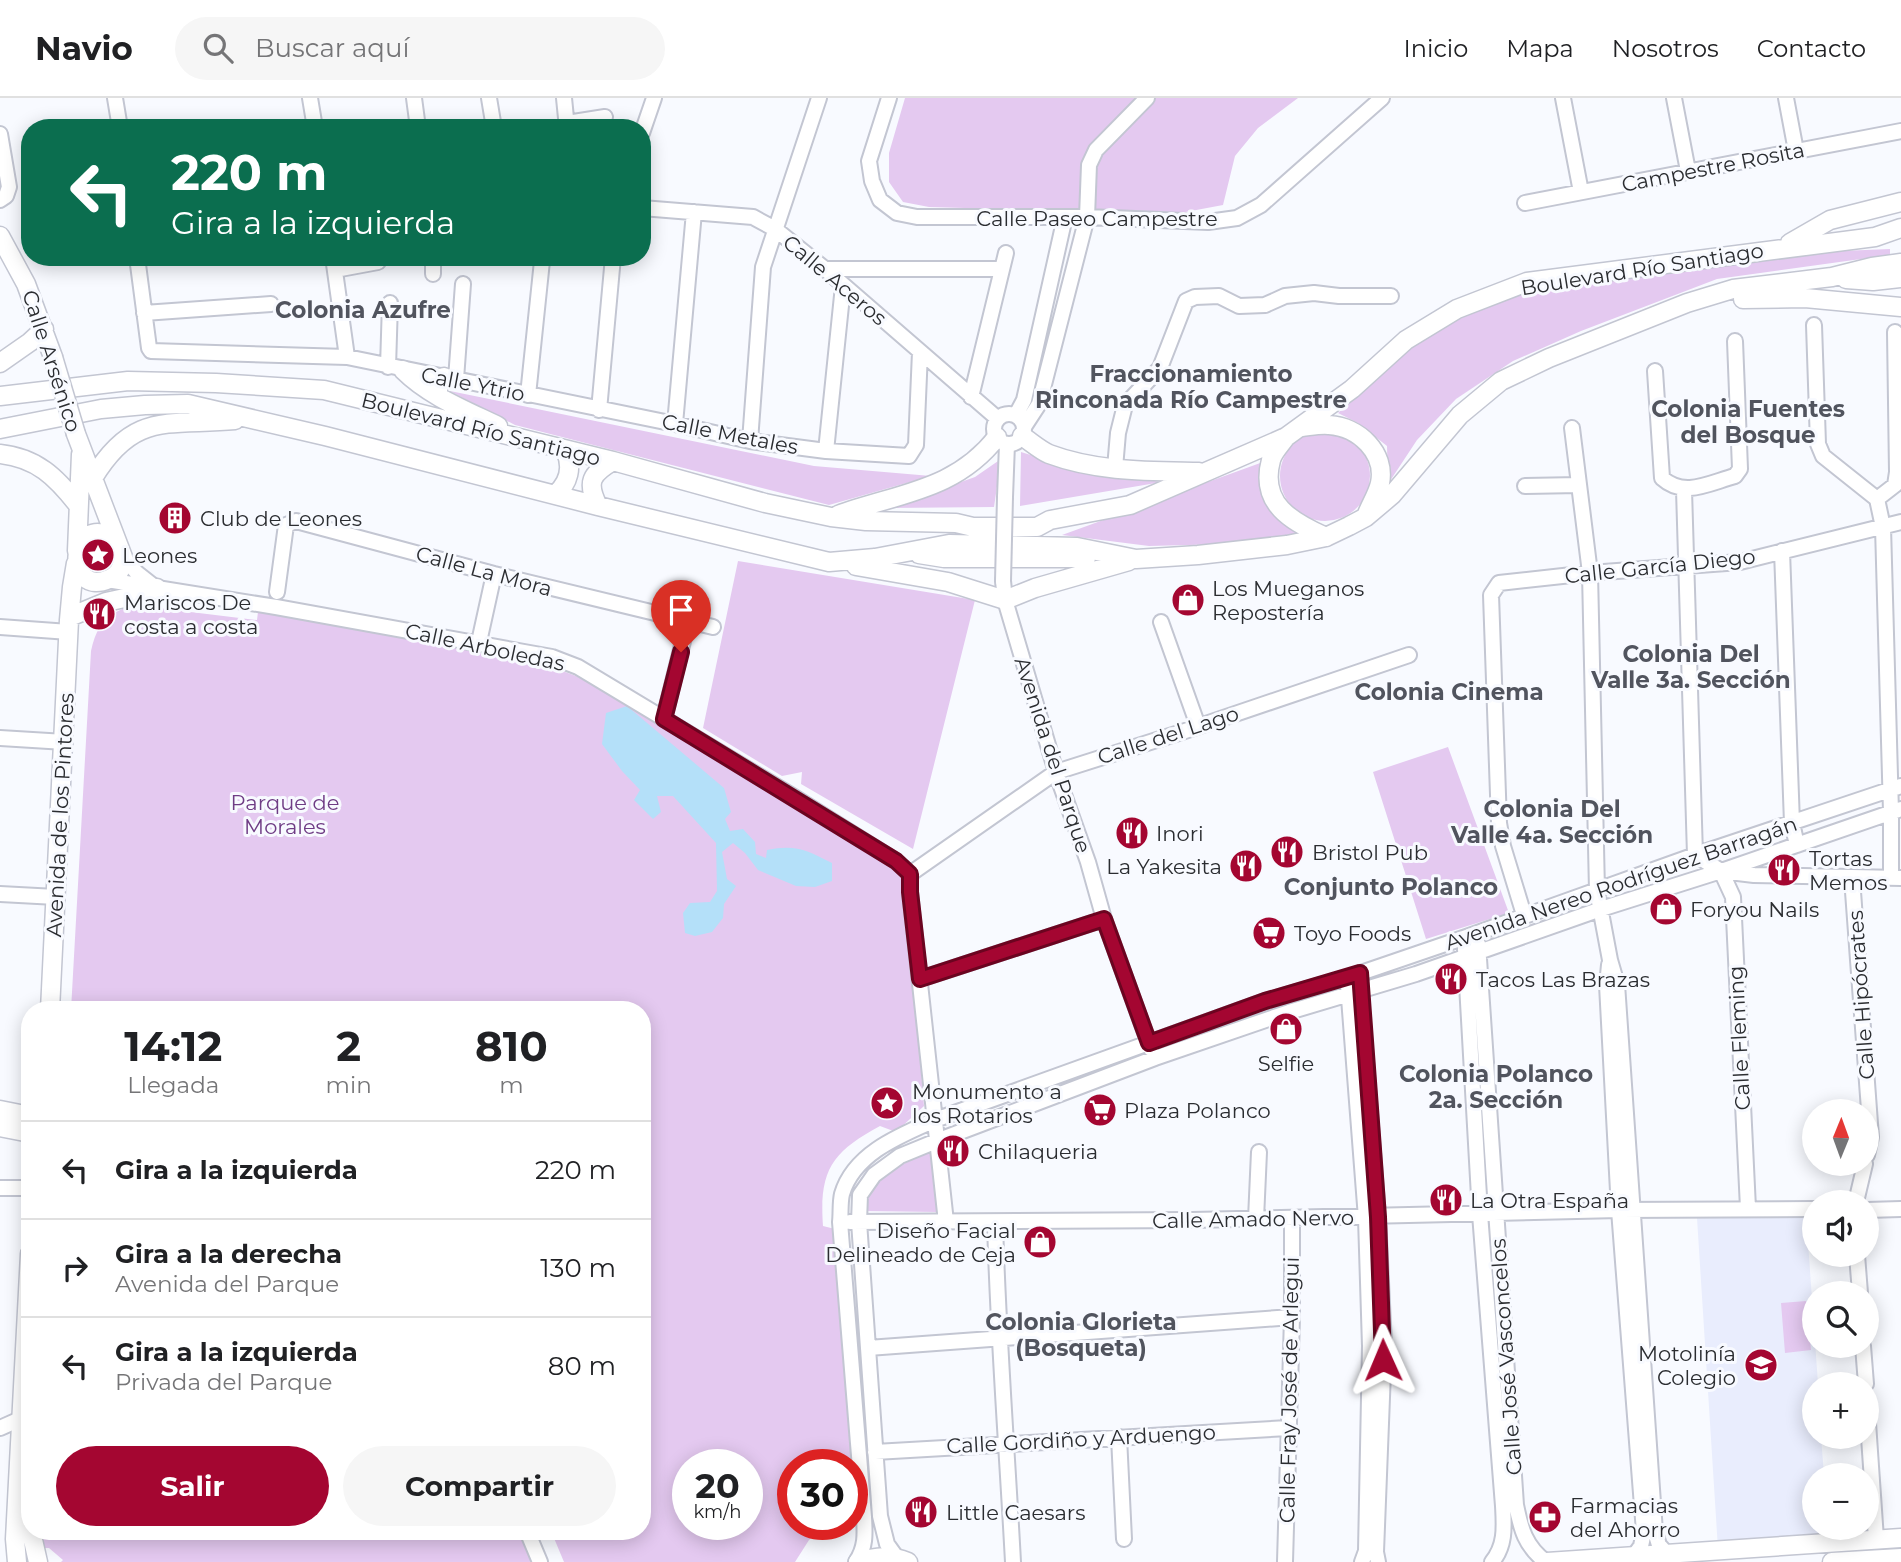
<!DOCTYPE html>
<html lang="es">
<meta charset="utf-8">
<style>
:root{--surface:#fff;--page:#f6f6f6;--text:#202124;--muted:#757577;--line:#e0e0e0;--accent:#a40631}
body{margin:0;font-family:Montserrat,sans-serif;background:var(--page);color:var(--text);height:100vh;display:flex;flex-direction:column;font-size:26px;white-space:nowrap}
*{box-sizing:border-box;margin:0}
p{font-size:23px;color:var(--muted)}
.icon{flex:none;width:38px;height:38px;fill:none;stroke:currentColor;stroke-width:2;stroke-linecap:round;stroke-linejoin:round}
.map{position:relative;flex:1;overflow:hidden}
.side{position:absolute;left:21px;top:903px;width:630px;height:539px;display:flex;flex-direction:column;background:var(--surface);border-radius:28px;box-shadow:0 4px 18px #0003}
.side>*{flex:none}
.top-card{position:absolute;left:21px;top:21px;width:630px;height:147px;border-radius:28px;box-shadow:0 4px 18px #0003;background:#0b6e4f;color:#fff;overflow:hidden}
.needle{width:46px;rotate:1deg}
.fabs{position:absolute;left:1802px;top:1001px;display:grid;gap:14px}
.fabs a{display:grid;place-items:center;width:77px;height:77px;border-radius:50%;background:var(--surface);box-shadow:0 4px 18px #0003;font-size:35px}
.speed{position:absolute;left:672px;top:1351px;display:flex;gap:14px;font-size:35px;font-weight:700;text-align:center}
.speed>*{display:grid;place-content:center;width:91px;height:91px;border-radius:50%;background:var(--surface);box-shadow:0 4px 18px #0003;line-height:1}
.speed small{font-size:18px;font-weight:400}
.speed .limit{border:10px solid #d22;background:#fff;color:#111}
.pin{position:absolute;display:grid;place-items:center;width:60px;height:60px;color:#fff;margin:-72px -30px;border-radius:50% 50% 50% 0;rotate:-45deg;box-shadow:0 0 7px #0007}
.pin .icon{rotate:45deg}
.me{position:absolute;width:77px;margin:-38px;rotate:359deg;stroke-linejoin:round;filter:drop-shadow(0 0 5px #0008)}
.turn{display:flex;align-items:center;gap:24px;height:147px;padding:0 35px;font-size:32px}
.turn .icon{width:91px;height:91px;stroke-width:2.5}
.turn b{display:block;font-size:49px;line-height:60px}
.eta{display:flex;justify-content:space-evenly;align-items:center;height:119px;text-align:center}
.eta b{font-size:42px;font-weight:700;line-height:49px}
.cta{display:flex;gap:14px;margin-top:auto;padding:14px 35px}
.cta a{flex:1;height:80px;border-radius:42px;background:var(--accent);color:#fff;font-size:28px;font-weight:700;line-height:80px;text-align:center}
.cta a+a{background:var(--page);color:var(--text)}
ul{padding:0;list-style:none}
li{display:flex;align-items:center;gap:21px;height:98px;padding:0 35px;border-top:2px solid var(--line)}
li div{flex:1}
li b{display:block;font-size:26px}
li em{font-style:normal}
header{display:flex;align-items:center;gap:42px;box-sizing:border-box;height:98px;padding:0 35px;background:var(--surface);border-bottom:2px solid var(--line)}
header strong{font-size:33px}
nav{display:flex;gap:38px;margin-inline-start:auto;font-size:24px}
.search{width:490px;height:63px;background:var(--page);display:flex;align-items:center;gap:18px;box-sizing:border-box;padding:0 24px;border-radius:38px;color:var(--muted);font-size:26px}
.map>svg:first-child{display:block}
.built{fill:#e9edfd}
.green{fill:#e4c9f0;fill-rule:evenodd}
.water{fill:#b4e0f9}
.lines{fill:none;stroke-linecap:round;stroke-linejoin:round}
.minor-casing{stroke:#c3c6d2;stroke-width:18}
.major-casing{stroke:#c3c6d2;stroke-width:21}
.minor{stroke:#fff;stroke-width:14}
.major{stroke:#fff;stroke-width:18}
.minor-bridge-casing{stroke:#c3c6d2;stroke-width:18;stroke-linecap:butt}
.major-bridge-casing{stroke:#c3c6d2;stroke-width:21;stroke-linecap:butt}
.minor-bridge{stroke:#fff;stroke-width:14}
.major-bridge{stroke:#fff;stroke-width:18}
.route-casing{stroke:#6b0420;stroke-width:18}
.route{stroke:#a40631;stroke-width:12}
.labels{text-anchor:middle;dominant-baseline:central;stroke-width:6;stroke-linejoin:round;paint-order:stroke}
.street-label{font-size:21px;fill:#2b2d31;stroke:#f8faff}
.poi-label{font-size:21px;fill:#2b2d31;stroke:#f8faff;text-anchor:start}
.park-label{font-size:21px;fill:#6f3c85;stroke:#f8faff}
.neighbourhood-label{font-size:23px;font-weight:bold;fill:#51545e;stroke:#f8faff}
</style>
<header>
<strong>Navio</strong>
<div class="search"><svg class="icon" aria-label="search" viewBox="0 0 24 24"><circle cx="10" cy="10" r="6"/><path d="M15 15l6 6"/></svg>Buscar aquí</div>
<nav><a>Inicio</a><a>Mapa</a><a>Nosotros</a><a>Contacto</a></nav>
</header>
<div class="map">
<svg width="1901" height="1464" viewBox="0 0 1901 1464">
<rect width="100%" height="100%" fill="#f8faff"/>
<path class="built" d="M1806,1116l12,170h-3v53h6l3,38h-9v53h13l1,14 -111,7 -21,-331z"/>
<path class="green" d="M905,0h393l-40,30 -23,28 -12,49 -48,9 -246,-7 -26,-5 -14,-20v-29z
M1890,151v6l-173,24 -136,52 -68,30 -57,38 -39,41 -29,44 -1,-38 -29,-23 -20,-10 83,-76 53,-26 55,-21 287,-38z
M450,293l364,75 117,10 -102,29 -314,-80z
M1280 378a45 45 0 1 1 90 0a45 45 0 1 1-90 0Z
M1021,354l67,21 74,9 -142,24z
M1001,361l-7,48 -106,1 87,-31z
M1263,364c-3,45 3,47 37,73l-73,9 -78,2 -87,-11z
M84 458a15 15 0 1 1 30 0a15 15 0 1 1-30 0Z
M738,463l237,39 -62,249 -112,-65 1,-12 -20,4 -79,-48z
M150,500l8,10 99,12 1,-8 72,11 216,42 30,11 46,25 282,171 20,234 -28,26 -16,-6c-48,26 -61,44 -57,100l12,3 23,283 -6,2v-49h-59v59h34l-18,16 -14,22h-231l-13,-31h91v-521h-571l20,-359c9,-40 26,-39 59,-53zM688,1367h59v59h-59z
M1448,649l61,166 -83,26 -53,-167z
M934,1052l4,62 -75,-1c-1,-34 44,-48 71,-61z
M1806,1203l5,49 -26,3 -4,-50z
M36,1433h483l13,31h-471l2,-2 -14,-12h-10z"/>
<path class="water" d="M627,608l97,82 7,24 -6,7 5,12 13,-2 12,13 1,12 10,4 1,-8c28,-6 40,0 65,13v18l-17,6 -19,-1 -38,-16 -13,-17 -12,-10 -11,9 5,27 9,7 -12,18 -1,14 -11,14 -17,4 -10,-3 -2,-20 7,-10 20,-1 7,-11 -1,-48 -43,-47h-16l4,16 -8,7 -19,-19 6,-10 -18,-19 -20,-27 4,-31z"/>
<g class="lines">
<defs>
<path id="minor" d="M115,0l5,30
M310,0l5,30
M414,0l4,30
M489,0l5,30
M564,0l3,30
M889,0l-20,63 3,20 8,19 17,13 20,4h170l121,5 29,-4 24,-13 121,-107
M1563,0l18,94
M1674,0l14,73
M1786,0l10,53
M567,25l38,-6
M642,35l12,-35
M0,36l9,53 -3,9 -6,4
M1525,105l376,-72
M642,110l111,9 22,12 50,40 173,150
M137,159l12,91 2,3 196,6 328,67 75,17 76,10 83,5 7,-11 4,-93
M333,159l14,100
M825,171h177
M335,172l43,-8
M433,176v-17
M144,215l127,-9
M1814,227l4,119 5,12 54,43 6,28 8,285v66
M388,269l2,-64
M1655,273l7,107c22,20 47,5 73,-2l5,-7 -5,-128
M456,281l7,-95
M528,297l14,-134
M971,299l35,-144
M599,312l14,-153
M994 331a15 15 0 1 1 30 0a15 15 0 1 1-30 0Z
M1016,317l8,-15 41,-183
M675,326l19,-212
M1024,329l15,-23 48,-187 2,-52 7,-15 51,-52
M1572,330l18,145 7,318 13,69 7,24 38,548 4,13 8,9
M750,343l13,-174 56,-169
M826,353l17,-165
M1115,370l3,-35 7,-28 35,-37 26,-67 9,-4 24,-1 20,10 26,-1 20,-9 29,-3 25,3h52
M1525,388l54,-1
M1684,392l11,365 26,16 33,4 147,3
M1005,399l2,-53
M1877,401l18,-14 2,-13 -2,-140
M1782,453l10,272 5,22
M123,459l14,16 19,15
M107,482l169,27 276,50 26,10 216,130 102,64 14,13
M1003,483l2,19 51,172 32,90 16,57 47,130
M277,494l9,-67 10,-4 198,53 219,53
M1161,524l37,104
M0,529l69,5
M479,544l15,-68
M664,621l22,-90 -2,-8
M0,640l65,4
M1721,773l12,26 15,311
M910,776l146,-102 129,-41 224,-76
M910,776v18l36,330
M1852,780l19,259 -4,18
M0,796l56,3
M1524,817l-21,-69 -4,-23 -8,-228 8,-12 91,-10 150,-11 161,-40
M1478,846l38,561c5,24 9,41 30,57
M1465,851l15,265 23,292c1,20 3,39 -11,56
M1609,867l-2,20 12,225 25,322 -3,14 -7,10v6
M920,881l184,-60
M1360,886l18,233 6,129 -8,206 2,10
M1348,887l18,233 4,128 -4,205 -4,11
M0,1090h30
M1856,1104l9,-38
M1867,1112l34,-1
M1256,1121l3,-67
M850,1124l342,-2 427,-10 196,-1
M995,1124c3,114 12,227 18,340
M1857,1157l3,38
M1863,1248l3,38
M868,1250l424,-31
M1867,1310l9,131
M0,1330l27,-12
M1119,1339l5,102
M875,1354l413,-24
M527,1433l13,31
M897,1460l-10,-14 -7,-28 -21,-294 1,-27 14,-20 26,-19 39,-16 216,-82 134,-46 127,-38 185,-65 120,-38 180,-62
M856,1464c10,-15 9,-28 8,-45l-24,-295c1,-9 0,-20 2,-28 12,-41 59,-59 93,-74l330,-119 84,-24 117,-40 229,-82 206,-69
M1285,1464l7,-245v-99"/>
<path id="major" d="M0,138l26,48 27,73
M1790,145l40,-23 71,-18
M1846,181l27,2 28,-3
M1743,201l62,-1 96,9
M0,265l30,-21 14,-13
M403,272c26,26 62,40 95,56
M0,298l128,-15 88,2 108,7 289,71 152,42 66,14 35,4 90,2 17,4h64l13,-7 80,-15 156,-68 66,-48 54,-49 51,-31 70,-27 348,-45 26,-9
M438,298v-14l6,-5
M1302,329c9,-1 19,-3 27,-2 30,2 57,28 51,58 -2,10 -9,21 -13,31
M0,331l101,-20 44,-4 43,-1 137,32 273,70 231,56 46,-4 74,-14 128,3 59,12 62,-4 89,-10 39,-8 23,-11 17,-9 26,-22 68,-80 41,-34 48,-23 138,-55 46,-14 99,-12 40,-10 29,-4
M76,336l47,123c0,10 -4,18 -14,22 -46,20 -40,-71 7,-39
M1022,338c9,6 18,14 27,18 48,18 100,17 150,18
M1286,339c-5,7 -13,15 -15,23 -12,44 21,62 55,77
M0,356c37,4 56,23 78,51
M93,380c41,-67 74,-52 142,-58
M555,397c14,-12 18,-28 10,-45
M598,408c-12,-24 -7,-32 15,-45
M838,417c60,-22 117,-24 159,-78
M77,453l4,-97
M919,456l25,4h142
M856,468l92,16 57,18 30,-12 94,-27
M72,518l34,-14 37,-8 14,-6
M50,912l19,-390 3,-33 4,-24
M0,1012l30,6
M0,1029l30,6
M31,1433l7,31
M17,1464l-2,-23 15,-285
M858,1464c18,-6 33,-7 50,0
M1547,1464l354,-24
M1832,1464l69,-4"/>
</defs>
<use href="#minor" class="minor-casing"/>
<use href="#major" class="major-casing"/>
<use href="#minor" class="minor"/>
<use href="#major" class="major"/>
<defs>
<path id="minor-bridge" d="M1003,483l2,-84"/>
<path id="major-bridge" d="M53,259l23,77"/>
</defs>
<use href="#minor-bridge" class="minor-bridge-casing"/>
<use href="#major-bridge" class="major-bridge-casing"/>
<use href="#minor-bridge" class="minor-bridge"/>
<use href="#major-bridge" class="major-bridge"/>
</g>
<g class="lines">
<defs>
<path id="route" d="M681,554l-17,67 232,142 14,13v18l10,87 184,-60 45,124 116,-42 95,-28 18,244 5,143"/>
</defs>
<use href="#route" class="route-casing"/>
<use href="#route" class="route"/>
</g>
<defs>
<symbol id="building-disc" viewBox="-11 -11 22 22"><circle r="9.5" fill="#a40631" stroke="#f8faff"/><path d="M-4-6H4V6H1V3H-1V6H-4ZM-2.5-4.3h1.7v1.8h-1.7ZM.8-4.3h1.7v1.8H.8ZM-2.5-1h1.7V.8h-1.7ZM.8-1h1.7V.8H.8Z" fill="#fff"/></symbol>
<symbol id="sight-disc" viewBox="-11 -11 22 22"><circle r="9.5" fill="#a40631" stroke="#f8faff"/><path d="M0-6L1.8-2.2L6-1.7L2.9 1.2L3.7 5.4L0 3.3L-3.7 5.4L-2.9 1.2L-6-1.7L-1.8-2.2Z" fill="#fff"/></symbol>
<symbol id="shop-disc" viewBox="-11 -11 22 22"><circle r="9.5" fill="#a40631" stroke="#f8faff"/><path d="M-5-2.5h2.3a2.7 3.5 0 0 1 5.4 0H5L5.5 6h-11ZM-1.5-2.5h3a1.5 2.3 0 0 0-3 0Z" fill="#fff"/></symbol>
<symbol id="restaurant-disc" viewBox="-11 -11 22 22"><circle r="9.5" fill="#a40631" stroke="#f8faff"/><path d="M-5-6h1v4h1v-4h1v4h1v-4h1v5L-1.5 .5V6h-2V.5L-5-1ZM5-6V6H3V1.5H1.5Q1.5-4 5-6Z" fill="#fff"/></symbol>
<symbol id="supermarket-disc" viewBox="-11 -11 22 22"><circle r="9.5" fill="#a40631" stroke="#f8faff"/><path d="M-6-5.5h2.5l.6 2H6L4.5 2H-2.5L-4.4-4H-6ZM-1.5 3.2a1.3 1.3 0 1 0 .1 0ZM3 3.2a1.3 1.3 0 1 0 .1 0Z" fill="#fff"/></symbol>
<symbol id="school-disc" viewBox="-11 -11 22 22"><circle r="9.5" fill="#a40631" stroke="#f8faff"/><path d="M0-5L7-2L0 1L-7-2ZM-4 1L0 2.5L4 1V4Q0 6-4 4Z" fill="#fff"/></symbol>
<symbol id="pharmacy-disc" viewBox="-11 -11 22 22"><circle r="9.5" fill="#a40631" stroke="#f8faff"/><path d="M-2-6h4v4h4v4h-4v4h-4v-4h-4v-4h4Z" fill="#fff"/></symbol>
</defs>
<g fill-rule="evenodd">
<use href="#building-disc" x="156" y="401" width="38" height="38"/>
<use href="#sight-disc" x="79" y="438" width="38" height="38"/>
<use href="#shop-disc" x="1169" y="483" width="38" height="38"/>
<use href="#restaurant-disc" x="80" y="497" width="38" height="38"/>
<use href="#restaurant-disc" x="1113" y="716" width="38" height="38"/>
<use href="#restaurant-disc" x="1268" y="735" width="38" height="38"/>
<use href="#restaurant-disc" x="1227" y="749" width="38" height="38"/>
<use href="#restaurant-disc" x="1765" y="753" width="38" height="38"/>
<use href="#shop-disc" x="1647" y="792" width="38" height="38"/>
<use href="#supermarket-disc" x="1250" y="816" width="38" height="38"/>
<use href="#restaurant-disc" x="1432" y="862" width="38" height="38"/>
<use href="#shop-disc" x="1267" y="912" width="38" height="38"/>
<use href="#sight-disc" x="868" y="986" width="38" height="38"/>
<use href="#supermarket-disc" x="1081" y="993" width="38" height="38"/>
<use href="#restaurant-disc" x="934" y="1034" width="38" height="38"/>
<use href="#restaurant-disc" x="1427" y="1083" width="38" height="38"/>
<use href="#shop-disc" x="1021" y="1125" width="38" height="38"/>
<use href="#school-disc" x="1742" y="1248" width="38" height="38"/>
<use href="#restaurant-disc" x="902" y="1395" width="38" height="38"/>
<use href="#pharmacy-disc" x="1526" y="1400" width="38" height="38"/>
</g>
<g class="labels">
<g class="street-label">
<text transform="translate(1713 69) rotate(-11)">Campestre Rosita</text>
<text x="1097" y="120">Calle Paseo Campestre</text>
<text transform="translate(1642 171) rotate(-9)">Boulevard Río Santiago</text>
<text transform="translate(835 182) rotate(40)">Calle Aceros</text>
<text transform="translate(52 263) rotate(72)">Calle Arsénico</text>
<text transform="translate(473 286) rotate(11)">Calle Ytrio</text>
<text transform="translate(481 331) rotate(14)">Boulevard Río Santiago</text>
<text transform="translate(730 336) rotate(11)">Calle Metales</text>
<text transform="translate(1660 468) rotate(-6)">Calle García Diego</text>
<text transform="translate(484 473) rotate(15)">Calle La Mora</text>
<text transform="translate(485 549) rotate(12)">Calle Arboledas</text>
<text transform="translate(1168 637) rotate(-18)">Calle del Lago</text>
<text transform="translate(1053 657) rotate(72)">Avenida del Parque</text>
<text transform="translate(60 717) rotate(-87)">Avenida de los Pintores</text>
<text transform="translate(1621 785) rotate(-19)">Avenida Nereo Rodríguez Barragán</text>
<text transform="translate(1861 897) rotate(-94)">Calle Hipócrates</text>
<text transform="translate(1739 940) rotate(-93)">Calle Fleming</text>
<text transform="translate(1253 1121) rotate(-1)">Calle Amado Nervo</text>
<text transform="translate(1506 1259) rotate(-94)">Calle José Vasconcelos</text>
<text transform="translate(1289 1292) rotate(-89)">Calle Fray José de Arlegui</text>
<text transform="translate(1081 1341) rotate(-3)">Calle Gordiño y Arduengo</text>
</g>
<g class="poi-label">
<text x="200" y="420">Club de Leones</text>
<text x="122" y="457">Leones</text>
<text x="1212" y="490">Los Mueganos<tspan x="1212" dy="24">Repostería</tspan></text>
<text x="124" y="504">Mariscos De<tspan x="124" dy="24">costa a costa</tspan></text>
<text x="1156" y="735">Inori</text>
<text x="1312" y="754">Bristol Pub</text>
<text x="1809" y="760">Tortas<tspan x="1809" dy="24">Memos</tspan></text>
<text x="1222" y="768" text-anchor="end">La Yakesita</text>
<text x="1690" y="811">Foryou Nails</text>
<text x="1294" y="835">Toyo Foods</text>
<text x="1476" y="881">Tacos Las Brazas</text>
<text x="1286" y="965" text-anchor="middle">Selfie</text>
<text x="912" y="993">Monumento a<tspan x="912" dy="24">los Rotarios</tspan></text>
<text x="1124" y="1012">Plaza Polanco</text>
<text x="978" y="1053">Chilaqueria</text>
<text x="1470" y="1102">La Otra España</text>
<text x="1016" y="1132" text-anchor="end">Diseño Facial<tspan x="1016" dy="24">Delineado de Ceja</tspan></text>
<text x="1736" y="1255" text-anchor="end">Motolinía<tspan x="1736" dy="24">Colegio</tspan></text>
<text x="1570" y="1407">Farmacias<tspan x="1570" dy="24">del Ahorro</tspan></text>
<text x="946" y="1414">Little Caesars</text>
</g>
<g class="park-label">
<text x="285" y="704">Parque de<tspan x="285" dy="24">Morales</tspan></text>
</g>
<g class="neighbourhood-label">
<text x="363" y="212">Colonia Azufre</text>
<text x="1191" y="276">Fraccionamiento<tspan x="1191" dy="26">Rinconada Río Campestre</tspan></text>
<text x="1748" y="311">Colonia Fuentes<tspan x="1748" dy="26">del Bosque</tspan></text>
<text x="1691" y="556">Colonia Del<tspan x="1691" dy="26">Valle 3a. Sección</tspan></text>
<text x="1449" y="594">Colonia Cinema</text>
<text x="1552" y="711">Colonia Del<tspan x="1552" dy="26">Valle 4a. Sección</tspan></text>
<text x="1391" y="789">Conjunto Polanco</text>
<text x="1496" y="976">Colonia Polanco<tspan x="1496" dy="26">2a. Sección</tspan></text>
<text x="1081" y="1224">Colonia Glorieta<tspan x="1081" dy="26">(Bosqueta)</tspan></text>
</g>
</g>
</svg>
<div class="fabs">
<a><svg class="needle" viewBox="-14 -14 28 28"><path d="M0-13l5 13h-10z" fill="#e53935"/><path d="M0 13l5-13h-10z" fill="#757577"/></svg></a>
<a><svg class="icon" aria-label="sound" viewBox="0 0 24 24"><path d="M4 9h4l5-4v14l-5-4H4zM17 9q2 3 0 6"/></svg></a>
<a><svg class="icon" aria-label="search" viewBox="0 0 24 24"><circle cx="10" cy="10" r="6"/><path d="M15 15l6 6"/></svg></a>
<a>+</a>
<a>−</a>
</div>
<div class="speed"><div>20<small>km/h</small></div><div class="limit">30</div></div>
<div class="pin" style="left:681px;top:554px;background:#d93025"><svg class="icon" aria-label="arrive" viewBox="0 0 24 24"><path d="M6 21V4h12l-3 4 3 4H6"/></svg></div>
<svg class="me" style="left:1383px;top:1262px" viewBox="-20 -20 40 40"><path d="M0-17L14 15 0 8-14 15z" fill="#a40631" stroke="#fff" stroke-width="4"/></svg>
<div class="top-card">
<div class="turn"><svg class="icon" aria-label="left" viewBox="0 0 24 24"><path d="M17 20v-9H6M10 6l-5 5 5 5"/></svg><div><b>220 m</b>Gira a la izquierda</div></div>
</div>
<section class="side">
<div class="eta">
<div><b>14:12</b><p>Llegada</p></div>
<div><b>2</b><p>min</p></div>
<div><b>810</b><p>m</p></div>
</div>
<ul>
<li><svg class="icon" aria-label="left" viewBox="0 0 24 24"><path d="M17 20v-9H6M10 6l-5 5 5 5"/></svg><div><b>Gira a la izquierda</b></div><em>220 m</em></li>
<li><svg class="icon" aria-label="right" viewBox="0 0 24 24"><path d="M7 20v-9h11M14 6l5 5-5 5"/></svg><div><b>Gira a la derecha</b><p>Avenida del Parque</p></div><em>130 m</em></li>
<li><svg class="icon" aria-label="left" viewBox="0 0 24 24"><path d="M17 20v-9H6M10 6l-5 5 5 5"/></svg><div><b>Gira a la izquierda</b><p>Privada del Parque</p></div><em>80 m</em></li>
</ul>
<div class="cta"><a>Salir</a><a>Compartir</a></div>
</section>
</div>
